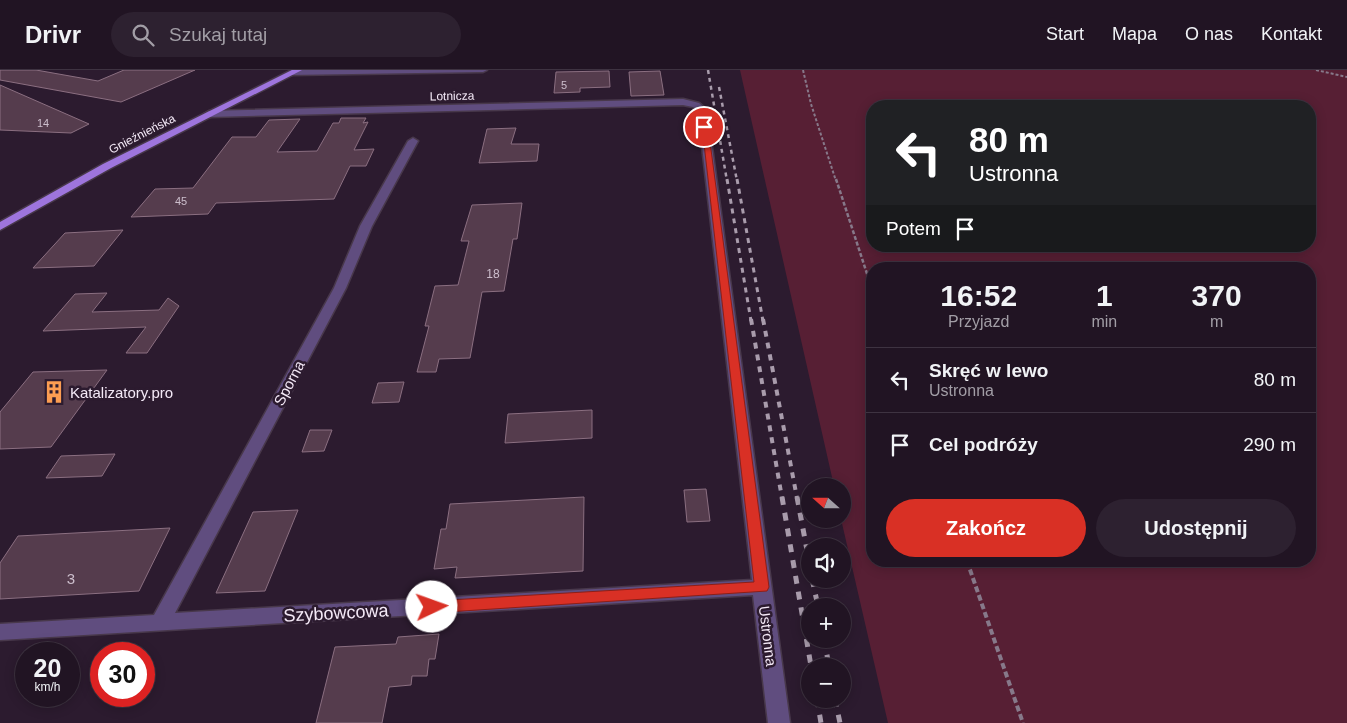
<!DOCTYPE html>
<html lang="pl">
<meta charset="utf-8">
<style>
:root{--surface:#211423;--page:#2d2130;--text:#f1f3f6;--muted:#a29ea6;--line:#3e3341;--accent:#d93025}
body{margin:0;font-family:Helvetica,sans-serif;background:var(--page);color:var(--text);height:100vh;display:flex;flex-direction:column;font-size:19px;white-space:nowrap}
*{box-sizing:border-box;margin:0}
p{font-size:16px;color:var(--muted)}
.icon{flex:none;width:28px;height:28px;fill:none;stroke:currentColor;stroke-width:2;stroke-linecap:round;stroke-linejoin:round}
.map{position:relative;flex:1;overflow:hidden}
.details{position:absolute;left:866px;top:192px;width:450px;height:305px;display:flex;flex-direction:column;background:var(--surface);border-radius:20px;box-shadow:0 2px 12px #0003,0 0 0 1px var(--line)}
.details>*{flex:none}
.hud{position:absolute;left:866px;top:30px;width:450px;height:152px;border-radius:20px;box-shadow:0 2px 12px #0003,0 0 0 1px var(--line);background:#202124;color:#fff;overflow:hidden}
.needle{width:32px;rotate:291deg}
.buttons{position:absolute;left:801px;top:408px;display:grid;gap:10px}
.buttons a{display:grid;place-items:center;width:50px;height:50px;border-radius:50%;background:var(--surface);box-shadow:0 2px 12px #0003,0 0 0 1px var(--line);font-size:25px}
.speed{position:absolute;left:15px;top:572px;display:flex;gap:10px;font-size:25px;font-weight:700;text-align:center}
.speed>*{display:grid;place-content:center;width:65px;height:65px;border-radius:50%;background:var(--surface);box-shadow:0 2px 12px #0003,0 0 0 1px var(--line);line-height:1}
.speed small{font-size:12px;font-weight:400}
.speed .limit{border:8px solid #d22;background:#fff;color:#111}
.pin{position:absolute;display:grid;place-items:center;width:42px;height:42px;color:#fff;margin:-21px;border:2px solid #fff;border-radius:50%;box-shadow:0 1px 5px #0007}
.me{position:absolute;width:55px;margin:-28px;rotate:87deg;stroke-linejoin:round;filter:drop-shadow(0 0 4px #0008)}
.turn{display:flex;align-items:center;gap:18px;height:105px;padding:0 20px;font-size:22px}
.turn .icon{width:65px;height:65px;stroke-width:2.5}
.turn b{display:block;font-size:35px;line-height:42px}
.then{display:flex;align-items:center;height:48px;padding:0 20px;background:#0003;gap:10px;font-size:19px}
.eta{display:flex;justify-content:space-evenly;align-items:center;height:85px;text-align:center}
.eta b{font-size:30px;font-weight:800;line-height:35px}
.cta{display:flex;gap:10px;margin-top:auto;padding:10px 20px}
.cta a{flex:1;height:58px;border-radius:30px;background:var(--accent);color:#fff;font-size:20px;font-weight:800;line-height:58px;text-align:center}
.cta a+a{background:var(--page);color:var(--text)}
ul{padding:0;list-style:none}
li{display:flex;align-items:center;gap:15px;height:65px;padding:0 20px;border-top:1px solid var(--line)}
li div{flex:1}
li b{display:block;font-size:19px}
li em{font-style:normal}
header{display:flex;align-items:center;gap:30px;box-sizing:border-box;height:70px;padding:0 25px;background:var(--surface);border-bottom:1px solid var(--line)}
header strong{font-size:24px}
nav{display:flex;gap:28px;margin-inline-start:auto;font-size:18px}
.search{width:350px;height:45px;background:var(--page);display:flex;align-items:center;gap:12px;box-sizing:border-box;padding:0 18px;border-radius:28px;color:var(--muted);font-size:19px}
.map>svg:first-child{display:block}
.green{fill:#571f34;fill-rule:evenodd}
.building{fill:#553c4d;stroke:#8b6f81}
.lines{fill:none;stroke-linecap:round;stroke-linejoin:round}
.minor-casing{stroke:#48384b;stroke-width:3}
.major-casing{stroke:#48384b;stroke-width:3}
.path-far2{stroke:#87798a;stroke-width:2;stroke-dasharray:3 2;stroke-linecap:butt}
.path-far1{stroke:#87798a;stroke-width:2.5;stroke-dasharray:4 2;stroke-linecap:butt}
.path{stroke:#87798a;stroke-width:4;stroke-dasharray:6 3;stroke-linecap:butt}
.minor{fill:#604d7f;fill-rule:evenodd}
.major{fill:#9e75dd;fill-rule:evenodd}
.rail-far3{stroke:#a99cac;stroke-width:2.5;stroke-dasharray:4 4;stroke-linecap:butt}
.rail-far2{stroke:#a99cac;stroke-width:3;stroke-dasharray:5 5;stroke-linecap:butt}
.rail-far1{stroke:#a99cac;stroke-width:4;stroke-dasharray:6 6;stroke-linecap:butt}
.rail{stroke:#a99cac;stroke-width:5;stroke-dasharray:8 8;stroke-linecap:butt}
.route{fill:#d93025;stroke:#8d1f18}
.labels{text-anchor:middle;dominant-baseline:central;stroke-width:5;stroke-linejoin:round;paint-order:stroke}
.far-number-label{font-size:11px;fill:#ccbecc}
.far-street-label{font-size:12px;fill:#f4e9f7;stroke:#2c1b2f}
.number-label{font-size:12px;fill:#ccbecc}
.street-label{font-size:15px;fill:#f4e9f7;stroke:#2c1b2f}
.poi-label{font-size:15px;fill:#f4e9f7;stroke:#2c1b2f;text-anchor:start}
.near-number-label{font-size:15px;fill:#ccbecc}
.near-street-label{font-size:18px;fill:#f4e9f7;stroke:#2c1b2f}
</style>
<header>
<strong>Drivr</strong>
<div class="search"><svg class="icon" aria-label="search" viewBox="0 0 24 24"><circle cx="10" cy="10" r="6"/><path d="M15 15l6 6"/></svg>Szukaj tutaj</div>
<nav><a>Start</a><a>Mapa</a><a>O nas</a><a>Kontakt</a></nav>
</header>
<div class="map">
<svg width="1347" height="653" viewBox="0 0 1347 653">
<rect width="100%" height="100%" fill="#2c1b2f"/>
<path class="green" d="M740,0h607v653h-459l-47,-204 1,-33h-8zM1310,36v140h-438v-140zM872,199h438v292h-438z"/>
<path class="building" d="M0,0h36l62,11 26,-11h71l-74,32 -121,-22z
M609,1l1,16 -30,1v4l-26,1 2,-21z
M660,1l4,24 -33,1 -2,-24z
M0,15l89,39 -18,9 -71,-3z
M341,48h25l-3,5 5,-1 -14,28 20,-1 -8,17h-16l-16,33 -118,4 -8,11 -77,3 24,-28 38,-1 39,-51h24l13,-17 31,-1 -23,33 40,-1 16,-28h6z
M516,58l-5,16h28l-2,17 -58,2 8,-34z
M522,133l-5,36h-4l-9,52 -22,1 -12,66 -31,1 -3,13h-19l12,-46h-4l10,-40 23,-1 11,-44h-8l11,-36z
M123,160l-29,36 -61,2 32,-35z
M107,223l-15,19 67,-2 9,-12 11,8 -32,47h-21l20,-26 -103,4 32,-37z
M107,300l-56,77 -51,2v-37l33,-40z
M404,312l-5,20 -27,1 6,-20z
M592,340v28l-87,5 3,-29z
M310,360h22l-8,21 -22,1z
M115,384l-13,22 -56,2 15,-22z
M706,419l4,32 -23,1 -3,-32z
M584,427l-1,74 -128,7 2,-11 -23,2 7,-40h5l4,-25z
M298,440l-33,81 -49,2 37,-81z
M170,458l-31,63 -139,8v-36l18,-27z
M439,564l-4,25h-6l-2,17h-15l-1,9 -22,2 -7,36h-66l19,-76 61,-3 2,-7z"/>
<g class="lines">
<defs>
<path id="minor" d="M292,0h195l-4,2 -194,3 -1,-2z
M683,29l16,4 8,7 83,613h-22l-15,-128 -753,45v-16l154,-9 180,-327 26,-62 48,-85 5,-3 5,3 -46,85 -26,62 -171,325 577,-33 -54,-469 -5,-4 -10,-2 -474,12 -5,-3 5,-3z"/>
<path id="major" d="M292,0h10l-191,98 -111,62v-8l103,-58z"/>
</defs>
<use href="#minor" class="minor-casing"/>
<use href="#major" class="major-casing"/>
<path class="path-far2" d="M803,0l8,34 25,77
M1316,0l31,7"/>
<path class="path-far1" d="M836,109l36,110"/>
<path class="path" d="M967,491l56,162"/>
<use href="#minor" class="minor"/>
<use href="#major" class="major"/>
<path class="rail-far3" d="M708,0l19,111
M719,17l18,94"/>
<path class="rail-far2" d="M727,109l24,142
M737,109l26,142"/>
<path class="rail-far1" d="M751,249l31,179
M763,249l34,179"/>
<path class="rail" d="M782,427l29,169
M797,427l13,69
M812,509l6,27
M824,569l5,27
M817,629l4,24
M835,629l5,24"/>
</g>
<path class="route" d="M702,56l6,1 61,460 -2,4 -335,22 -6,-2 -2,-4 2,-4 6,-2 322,-19z"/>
<defs>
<symbol id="building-bare" viewBox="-9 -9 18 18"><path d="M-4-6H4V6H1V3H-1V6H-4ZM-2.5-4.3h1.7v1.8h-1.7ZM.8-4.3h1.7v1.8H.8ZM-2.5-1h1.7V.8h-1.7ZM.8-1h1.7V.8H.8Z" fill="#fc9d52" stroke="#2c1b2f" stroke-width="2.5" paint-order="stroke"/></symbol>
</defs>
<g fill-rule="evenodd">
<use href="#building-bare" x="38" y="306" width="32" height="32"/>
</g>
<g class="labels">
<g class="far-number-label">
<text x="564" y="15">5</text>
<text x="43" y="53">14</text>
<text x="181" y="131">45</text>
</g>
<g class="far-street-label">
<text transform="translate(452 26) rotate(-1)">Lotnicza</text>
<text transform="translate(142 64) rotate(-27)">Gnieźnieńska</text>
</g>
<g class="number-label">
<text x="493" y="204">18</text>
</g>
<g class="street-label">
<text transform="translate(289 313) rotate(-62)">Sporna</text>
<text transform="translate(768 566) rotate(83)">Ustronna</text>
</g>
<g class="poi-label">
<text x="70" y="322">Katalizatory.pro</text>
</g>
<g class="near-number-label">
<text x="71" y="508">3</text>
</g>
<g class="near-street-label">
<text transform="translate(336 543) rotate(-3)">Szybowcowa</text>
</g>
</g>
</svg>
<div class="buttons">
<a><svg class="needle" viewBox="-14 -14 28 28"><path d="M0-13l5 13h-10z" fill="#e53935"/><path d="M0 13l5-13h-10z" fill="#a29ea6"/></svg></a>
<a><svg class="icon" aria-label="sound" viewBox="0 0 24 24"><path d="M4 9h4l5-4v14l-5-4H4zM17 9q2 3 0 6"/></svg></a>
<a>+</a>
<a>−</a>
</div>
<div class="speed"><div>20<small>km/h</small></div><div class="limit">30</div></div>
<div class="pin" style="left:704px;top:57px;background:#d93025"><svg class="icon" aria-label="arrive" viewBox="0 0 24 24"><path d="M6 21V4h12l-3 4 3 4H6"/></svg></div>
<svg class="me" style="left:432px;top:537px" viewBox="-20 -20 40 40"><circle r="19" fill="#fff"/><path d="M0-13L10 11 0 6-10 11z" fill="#d93025"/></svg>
<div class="hud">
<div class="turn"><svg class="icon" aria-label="left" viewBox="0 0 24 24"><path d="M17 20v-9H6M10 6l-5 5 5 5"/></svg><div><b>80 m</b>Ustronna</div></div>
<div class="then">Potem<svg class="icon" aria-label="arrive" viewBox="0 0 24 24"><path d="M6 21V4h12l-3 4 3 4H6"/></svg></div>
</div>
<section class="details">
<div class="eta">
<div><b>16:52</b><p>Przyjazd</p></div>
<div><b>1</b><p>min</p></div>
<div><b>370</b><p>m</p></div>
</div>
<ul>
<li><svg class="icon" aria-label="left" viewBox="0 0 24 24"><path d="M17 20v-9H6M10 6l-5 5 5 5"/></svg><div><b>Skręć w lewo</b><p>Ustronna</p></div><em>80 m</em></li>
<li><svg class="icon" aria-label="arrive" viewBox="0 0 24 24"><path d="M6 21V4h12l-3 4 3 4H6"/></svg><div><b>Cel podróży</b></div><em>290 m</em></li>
</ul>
<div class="cta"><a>Zakończ</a><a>Udostępnij</a></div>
</section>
</div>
